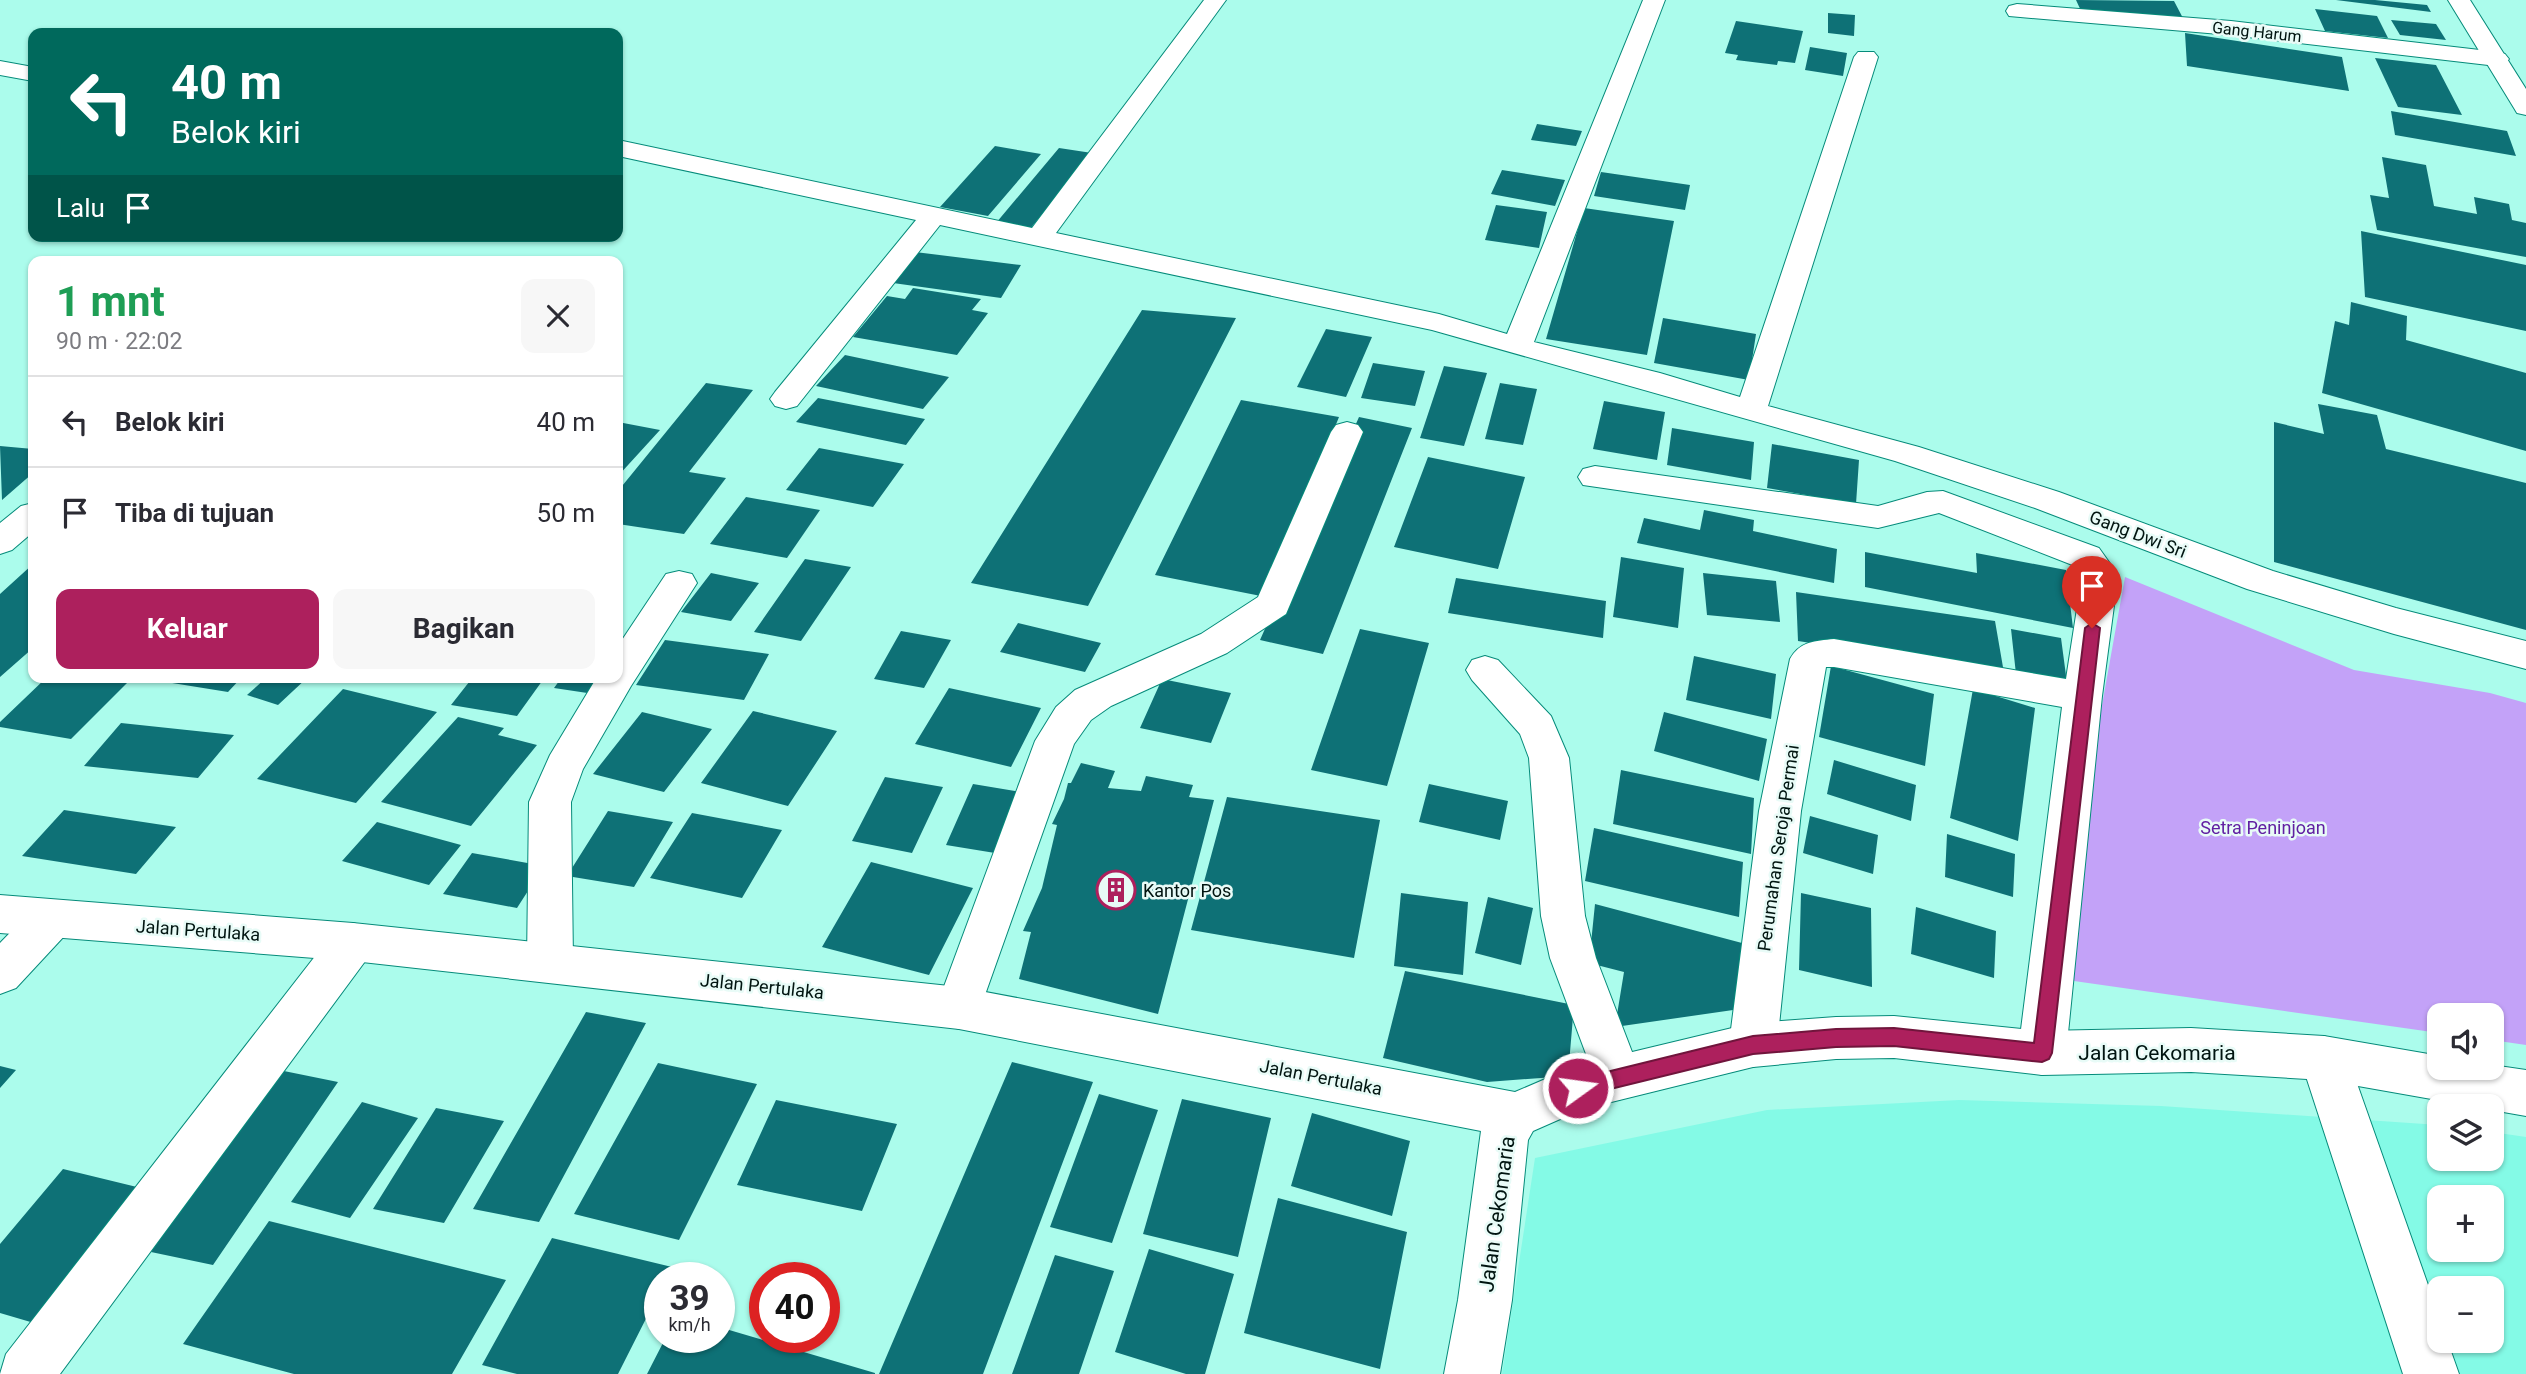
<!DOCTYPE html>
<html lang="id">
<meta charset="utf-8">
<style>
:root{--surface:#fff;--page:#f7f7f7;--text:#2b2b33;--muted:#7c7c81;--line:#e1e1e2;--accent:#ad205d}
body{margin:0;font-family:Roboto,sans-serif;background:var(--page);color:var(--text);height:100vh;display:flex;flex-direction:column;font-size:26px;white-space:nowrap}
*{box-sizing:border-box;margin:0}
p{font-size:23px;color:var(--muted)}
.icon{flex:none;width:38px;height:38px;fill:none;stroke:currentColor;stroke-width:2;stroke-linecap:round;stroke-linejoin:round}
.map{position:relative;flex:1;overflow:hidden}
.drawer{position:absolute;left:28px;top:256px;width:595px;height:427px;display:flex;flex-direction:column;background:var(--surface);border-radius:14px;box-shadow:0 2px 5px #0004}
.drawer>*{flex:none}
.top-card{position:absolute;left:28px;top:28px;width:595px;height:214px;border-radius:14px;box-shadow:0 2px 5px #0004;background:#00695c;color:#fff;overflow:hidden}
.controls{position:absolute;left:2427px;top:1003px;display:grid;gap:14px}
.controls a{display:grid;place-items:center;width:77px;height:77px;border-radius:14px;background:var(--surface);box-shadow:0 2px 5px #0004;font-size:35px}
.speed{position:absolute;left:644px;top:1262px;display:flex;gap:14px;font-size:35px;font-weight:700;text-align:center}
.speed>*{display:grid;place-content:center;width:91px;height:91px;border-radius:50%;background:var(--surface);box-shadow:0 2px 5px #0004;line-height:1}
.speed small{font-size:18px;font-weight:400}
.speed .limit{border:10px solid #d22;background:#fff;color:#111}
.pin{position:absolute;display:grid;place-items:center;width:60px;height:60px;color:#fff;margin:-72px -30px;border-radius:50% 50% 50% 0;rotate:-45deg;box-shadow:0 0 7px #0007}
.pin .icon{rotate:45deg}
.me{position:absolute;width:77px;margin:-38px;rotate:76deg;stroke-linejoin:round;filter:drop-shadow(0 0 5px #0008)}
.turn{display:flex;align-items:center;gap:24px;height:147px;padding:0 28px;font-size:32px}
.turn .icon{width:91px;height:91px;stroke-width:2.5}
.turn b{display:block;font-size:49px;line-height:60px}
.then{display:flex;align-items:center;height:66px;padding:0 28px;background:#0003;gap:14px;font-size:26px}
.round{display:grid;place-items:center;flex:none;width:74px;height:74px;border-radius:14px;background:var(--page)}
.summary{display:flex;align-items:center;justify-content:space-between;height:119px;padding:0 28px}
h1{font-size:42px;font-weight:700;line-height:52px;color:#1e9e55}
.primary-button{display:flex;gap:14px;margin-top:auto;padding:14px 28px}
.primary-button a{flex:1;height:80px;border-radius:14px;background:var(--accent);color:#fff;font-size:28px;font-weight:700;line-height:80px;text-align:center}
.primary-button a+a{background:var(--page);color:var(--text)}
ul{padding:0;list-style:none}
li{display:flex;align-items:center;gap:21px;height:91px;padding:0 28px;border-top:2px solid var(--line)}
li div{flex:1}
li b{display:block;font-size:26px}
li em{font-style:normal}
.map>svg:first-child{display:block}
.built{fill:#84fae6;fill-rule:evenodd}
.green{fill:#c3a2f8}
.building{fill:#0e7176}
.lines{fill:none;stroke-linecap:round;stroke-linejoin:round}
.lane-casing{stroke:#058b7a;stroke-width:2}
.street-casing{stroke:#058b7a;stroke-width:2}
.secondary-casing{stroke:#058b7a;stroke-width:2}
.lane{fill:#fff;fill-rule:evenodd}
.street{fill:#fff;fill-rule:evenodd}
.secondary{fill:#fff;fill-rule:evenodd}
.route{fill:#ad205d;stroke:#70153c;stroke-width:2}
.labels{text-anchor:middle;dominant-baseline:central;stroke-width:5;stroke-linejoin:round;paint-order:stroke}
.far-street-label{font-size:16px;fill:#001410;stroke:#e8fbf7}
.street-label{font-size:18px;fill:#001410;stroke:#e8fbf7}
.park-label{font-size:18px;fill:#6120a2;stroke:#e8fbf7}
.poi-label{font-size:18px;fill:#001410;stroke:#e8fbf7;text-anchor:start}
.near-street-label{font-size:21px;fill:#001410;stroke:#e8fbf7}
</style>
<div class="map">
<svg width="2526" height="1374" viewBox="0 0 2526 1374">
<rect width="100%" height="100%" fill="#abfcec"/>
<path class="built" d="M1959,1100l202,6 278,19 1,33h52v-26l34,5v237h-1024l33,-216 232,-48zM2440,1197h52v53h-52zM2440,1288h52v52h-52z"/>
<path class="green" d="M2125,577l229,93 136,23 36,10v342l-34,-5v-25h-52l-1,18 -386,-55z"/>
<path class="building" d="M2076,0l98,1 11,21 -103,-9z
M2336,0h39l52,5 4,7z
M2315,9l62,7 11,22 -63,-7z
M1828,13l27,2 -1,21 -26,-3z
M2391,20l45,4 10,16 -46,-5z
M1736,21l67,10 -8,32 -17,-2 -1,4 -41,-5 2,-5 -13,-2z
M2185,33l157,24 7,34 -162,-25z
M1810,47l37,6 -4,23 -38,-6z
M2375,58l61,7 26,50 -64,-8z
M2391,111l116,20 9,25 -121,-21z
M1537,124l45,7 -6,15 -45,-6z
M995,146l46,8 -53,62 -48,-9z
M1059,148l33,5 -62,76 -34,-6z
M2382,157l44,8 8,41 43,8 -3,-17 35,7 3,16 14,3v34l-149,-27 -7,-35 19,3z
M1502,170l63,10 -10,26 -64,-12z
M1601,172l89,13 -5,25 -91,-14z
M1496,205l51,7 -8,36 -54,-8z
M1584,208l90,13 -27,134 -101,-16z
M2361,231l165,34v66l-161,-34z
M915,252l106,13 -20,33 -108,-15z
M913,288l68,11 -9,11 16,3 -31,42 -104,-18 34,-41 18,3z
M2351,302l56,14 -1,24 120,33v78l-204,-58 13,-72 14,4z
M1142,310l94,8 -148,288 -117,-23z
M1663,318l93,16 -7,46 -95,-17z
M1326,329l46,8 -26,60 -49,-10z
M845,355l104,22 -26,32 -107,-23z
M1373,363l52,8 -10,35 -54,-8z
M1444,366l43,7 -23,73 -44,-8z
M706,383l47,7 -64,82 37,6 -42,56 -66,-10v-33z
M1500,383l37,6 -14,56 -38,-6z
M818,398l107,21 -19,26 -110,-23z
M1241,400l98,17 -73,180 -111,-22z
M1604,401l61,11 -8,48 -64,-11z
M2318,404l59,11 9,34 140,34v147l-252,-68v-140l50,12z
M1359,417l53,11 -89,226 -63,-14z
M618,422l42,8 -42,46z
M1672,428l82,14 -3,38 -84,-15z
M1772,444l87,16 -3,44 -89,-16z
M0,446l33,3v24l-31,27z
M819,448l85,16 -31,43 -87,-17z
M1428,457l97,20 -27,92 -104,-22z
M746,497l74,13 -33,48 -77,-14z
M1704,510l50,10 -1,11 84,18 -3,34 -197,-40 7,-25 56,12z
M1865,552l112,21 -1,-20 90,17 7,58 -208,-41z
M1621,557l63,11 -6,60 -65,-11z
M805,559l46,8 -50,74 -47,-9z
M33,564v84l-33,29v-83z
M711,573l48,10 -28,38 -50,-9z
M1703,573l73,8 4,41 -73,-7z
M1456,578l150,23 -3,37 -155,-25z
M1796,592l199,29 9,52 -206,-32z
M1018,623l83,20 -16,29 -85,-20z
M1360,629l69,14 -42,143 -76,-16z
M2011,629l50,9 6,45 -51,-9z
M901,631l50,9 -27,48 -50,-9z
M665,640l104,14 -25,46 -108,-15z
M1694,656l82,18 -5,45 -85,-19z
M1831,666l103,28 -9,72 -106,-29z
M47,677h86l-62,62 -71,-12v-5z
M171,677h71l-14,15 -62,-10z
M267,677h41l-30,28 -31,-10z
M473,677h72l-28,39 -66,-11z
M562,677h44l-12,17 -40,-6z
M1162,679l69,14 -20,50 -71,-15z
M949,688l92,20 -30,59 -96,-23z
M343,689l94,23 -81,91 -99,-24z
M1973,689l62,19 -17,133 -68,-23z
M753,711l84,20 -49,75 -87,-23z
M642,712l70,17 -48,63 -71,-18z
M1664,712l103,27 -8,42 -105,-30z
M458,717l46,11 -6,7 39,10 -66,81 -90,-24z
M121,723l113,12 -36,43 -114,-12z
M1834,760l82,25 -5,36 -84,-27z
M1081,763l34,8 -7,17 33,3 5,-15 47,9 -4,12 25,3 -56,214 -139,-35 12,-47 -8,-1 19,-43 15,-63 -5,-1 12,-25 4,-16h3z
M1621,770l133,28 -3,56 -138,-30z
M885,777l58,10 -31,66 -60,-12z
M973,784l48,8 -26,61 -49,-8z
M1429,784l79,17 -8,39 -81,-18z
M1227,797l153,23 -26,138 -163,-28z
M64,810l112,17 -40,47 -114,-18z
M608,811l65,11 -39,65 -67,-11z
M692,813l90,17 -40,68 -92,-20z
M1810,816l68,19 -5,39 -70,-21z
M377,822l84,23 -32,40 -87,-24z
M1594,828l149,34 -4,55 -154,-36z
M1947,834l68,20 -2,43 -68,-20z
M472,853l72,13 -27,42 -74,-14z
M871,862l102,26 -44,87 -107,-28z
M1401,893l67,9 -5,73 -69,-9z
M1801,893l70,15 1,79 -73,-17z
M1488,897l45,11 -12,57 -46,-12z
M1595,904l147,39 -2,66 -125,18 9,-55 -35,-9z
M1916,907l80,24 -2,47 -83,-24z
M1405,971l169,34 -6,71 -81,6 -104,-24z
M586,1012l60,11 -107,199 -66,-13z
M1012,1062l81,20 -110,292h-104z
M658,1063l99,21 -78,156 -105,-26z
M0,1066l16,4 -16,18z
M279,1070l59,12 -125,183 -62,-13z
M1099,1094l59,16 -46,133 -62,-16z
M1182,1099l89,19 -33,139 -95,-23z
M776,1100l121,24 -35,87 -125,-26z
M362,1102l56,16 -68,100 -59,-16z
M436,1108l68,13 -60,102 -71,-14z
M1312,1113l98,28 -18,75 -101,-30z
M63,1169l78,19 -107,135 -34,-10v-69z
M1278,1198l129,34 -27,137 -136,-36z
M269,1221l237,59 -54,94h-158l-111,-30z
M552,1238l120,29 -5,11h-7v13l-42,83h-101l-35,-9z
M1149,1249l85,25 -29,100h-19l-71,-22z
M1055,1255l59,16 -35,103h-67z
M719,1327l156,46v1h-228l19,-37h53z"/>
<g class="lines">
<defs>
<path id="lane" d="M2324,1036l17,7 7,15 92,261v21h7l12,34h-56l-103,-316 7,-15z"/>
<path id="street" d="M1204,0h22l-170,233 383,81 68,20 136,-334h22l-131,342 126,31 80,24 114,-340 4,-5h16l4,5 -110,349 151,41 140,45 214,79 123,37 130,33v28l-132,-35 -147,-45 -212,-81 -140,-47 -463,-131 -492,-105 -143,181 -11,3 -11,-3 -5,-7 5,-7 141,-172 -298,-64v-16l414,88z
M2017,4l214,17 266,31 8,2 4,5 -4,5 -8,2 -266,-31 -222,-19 -3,-5 3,-5z
M0,61l33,6v14l-33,-6z
M1347,422l11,3 5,7 -77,182 -59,39 -116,53 -20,14 -17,24 -99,279 -16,6 -16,-6 -7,-15 99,-267 21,-34 19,-17 126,-56 57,-37 73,-165 5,-7z
M1595,466l283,40 49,-14 16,-1 156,57 17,24 1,11 -15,113 -36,357 -7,15 -17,7 -17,-7 -7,-15 44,-346 -228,-40h-8l-25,144 -24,234 -7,15 -17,7 -17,-7 -7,-15 30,-234 31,-152c10,-18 25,-18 44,-20l232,40 15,-96 -1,-9 -5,-8 -136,-53 -61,15 -295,-43 -5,-8 5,-8z
M33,503v29l-21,18 -12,4v-31l21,-17z
M679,571l13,3 5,9 -66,103 -48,83 -12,33 2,160 -7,14 -16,6 -16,-6 -7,-14 2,-160 21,-47 47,-78h21v-31l48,-72z
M1485,656l13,4 53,56 18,42 16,158 11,42 46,120 -7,16 -17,6 -17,-6 -51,-136 -9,-42 -12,-158 -9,-24 -48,-54 -6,-10 6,-10z
M52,900l16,6 6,13 -6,13 -52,56 -16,6v-51l36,-37z
M353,923l16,5 6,14 -6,14 -309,418h-60l6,-20 331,-426z"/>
<path id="secondary" d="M2448,0h22l56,89v26l-9,-2 -3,-5z
M0,895l353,28 606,64 556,105 63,-27 175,-42 83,-6 58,-1 148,15 149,-3 133,8 116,20v12h52v-3l34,5v46l-34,-6v-4h-21l-147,-26 -133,-8 -149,3 -148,-17 -58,1 -83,8 -170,42 -50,22 -5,9 -16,160 -12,74h-56l14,-74 23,-169 -522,-102 -606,-68 -353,-28z"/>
</defs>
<use href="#lane" class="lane-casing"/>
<use href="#street" class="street-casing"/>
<use href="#secondary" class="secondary-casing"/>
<use href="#lane" class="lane"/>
<use href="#street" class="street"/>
<use href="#secondary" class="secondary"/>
</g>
<path class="route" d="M2092,623l8,5 -48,425 -3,6 -7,3 -148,-16 -58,1 -83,7 -175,43 -7,-2 -3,-7 3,-7 7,-2 175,-43 83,-7 58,-1 140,15 51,-415z"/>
<defs>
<symbol id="building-ring" viewBox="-11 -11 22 22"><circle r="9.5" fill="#e8fbf7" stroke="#ad205d" stroke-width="1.5"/><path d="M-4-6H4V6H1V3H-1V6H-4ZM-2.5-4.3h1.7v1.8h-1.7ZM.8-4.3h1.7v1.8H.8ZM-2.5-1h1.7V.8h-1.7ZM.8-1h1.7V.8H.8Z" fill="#ad205d"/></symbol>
</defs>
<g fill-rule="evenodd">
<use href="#building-ring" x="1094" y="868" width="44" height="44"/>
</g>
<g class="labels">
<g class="far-street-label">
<text transform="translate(2257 32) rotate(6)">Gang Harum</text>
</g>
<g class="street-label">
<text transform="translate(2138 534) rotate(21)">Gang Dwi Sri</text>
<text transform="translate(1778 848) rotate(-82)">Perumahan Seroja Permai</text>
<text transform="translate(198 930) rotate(4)">Jalan Pertulaka</text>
<text transform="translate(762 986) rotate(6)">Jalan Pertulaka</text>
<text transform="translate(1321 1077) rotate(11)">Jalan Pertulaka</text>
</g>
<g class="park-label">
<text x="2263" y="827">Setra Peninjoan</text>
</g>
<g class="poi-label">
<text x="1143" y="890">Kantor Pos</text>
</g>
<g class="near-street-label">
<text x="2157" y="1053">Jalan Cekomaria</text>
<text transform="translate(1497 1214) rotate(-82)">Jalan Cekomaria</text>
</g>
</g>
</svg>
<div class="controls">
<a><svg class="icon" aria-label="sound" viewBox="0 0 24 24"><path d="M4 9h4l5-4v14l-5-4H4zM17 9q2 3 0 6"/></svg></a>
<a><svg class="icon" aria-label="layers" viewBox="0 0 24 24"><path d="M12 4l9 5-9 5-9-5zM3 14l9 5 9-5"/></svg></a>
<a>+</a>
<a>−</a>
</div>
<div class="speed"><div>39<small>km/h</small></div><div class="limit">40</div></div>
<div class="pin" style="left:2092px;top:628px;background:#d93025"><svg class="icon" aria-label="arrive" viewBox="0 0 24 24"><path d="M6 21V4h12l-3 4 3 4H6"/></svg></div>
<svg class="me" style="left:1578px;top:1088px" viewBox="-20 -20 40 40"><circle r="17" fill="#ad205d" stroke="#fff" stroke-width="3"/><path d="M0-11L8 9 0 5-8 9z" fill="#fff"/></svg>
<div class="top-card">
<div class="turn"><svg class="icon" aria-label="left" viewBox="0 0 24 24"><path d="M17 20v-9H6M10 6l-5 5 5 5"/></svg><div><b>40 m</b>Belok kiri</div></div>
<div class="then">Lalu<svg class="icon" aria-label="arrive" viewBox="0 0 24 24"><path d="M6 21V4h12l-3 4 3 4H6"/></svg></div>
</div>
<section class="drawer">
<div class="summary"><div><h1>1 mnt</h1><p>90 m · 22:02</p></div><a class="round"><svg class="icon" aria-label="close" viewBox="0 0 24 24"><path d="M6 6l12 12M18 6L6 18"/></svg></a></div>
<ul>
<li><svg class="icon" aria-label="left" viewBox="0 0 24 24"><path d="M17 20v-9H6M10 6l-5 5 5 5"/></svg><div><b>Belok kiri</b></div><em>40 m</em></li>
<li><svg class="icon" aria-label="arrive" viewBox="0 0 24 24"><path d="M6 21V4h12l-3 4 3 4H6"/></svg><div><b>Tiba di tujuan</b></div><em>50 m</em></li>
</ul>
<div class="primary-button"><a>Keluar</a><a>Bagikan</a></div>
</section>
</div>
